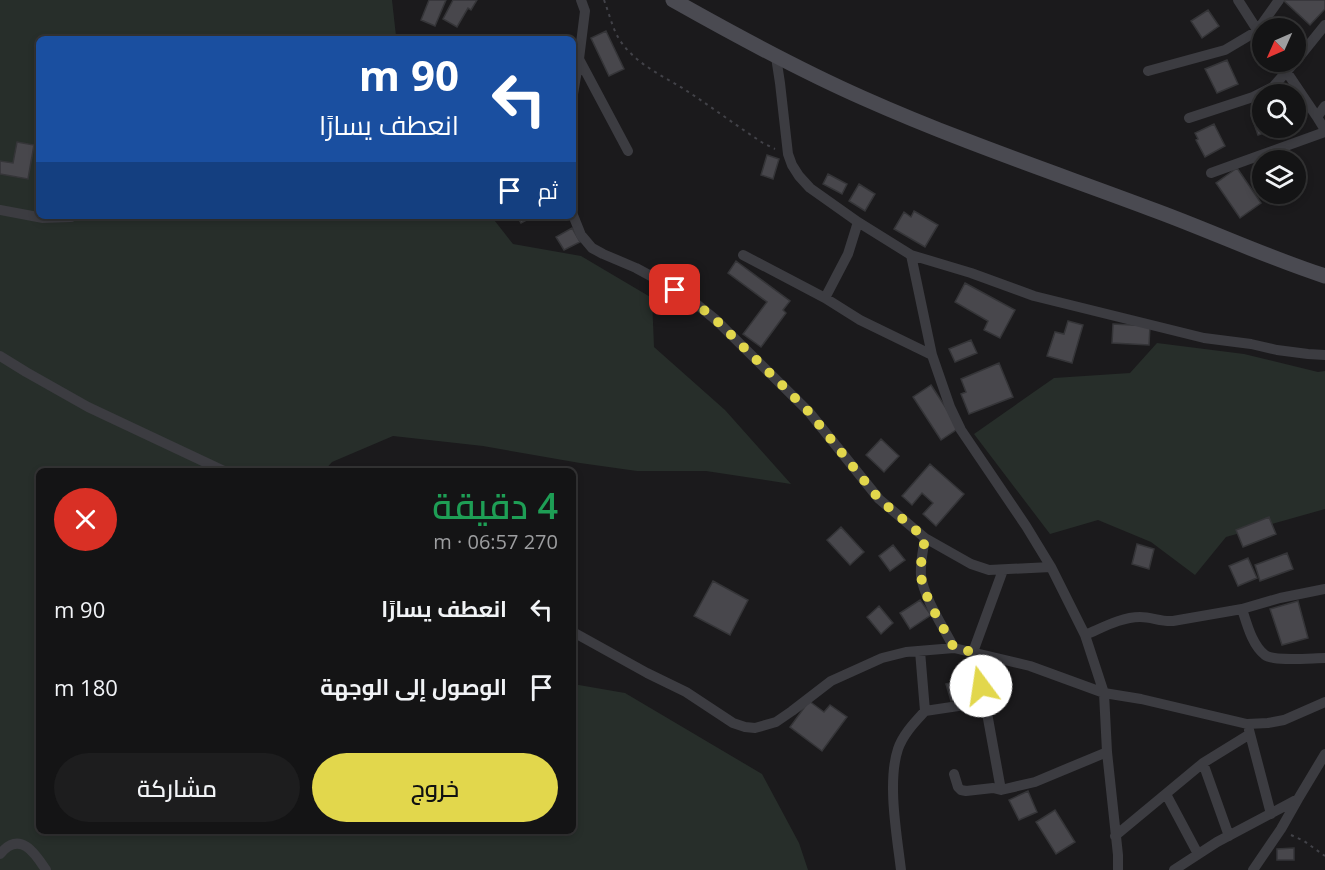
<!DOCTYPE html>
<html lang="ar">
<meta charset="utf-8">
<style>
:root{--surface:#141415;--page:#1d1d1e;--text:#f1f3f6;--muted:#9d9ea0;--line:#333334;--accent:#e2d74c}
body{margin:0;font-family:"Open Sans",Cairo,sans-serif;background:var(--page);color:var(--text);direction:rtl;height:100vh;display:flex;flex-direction:column;font-size:22px;white-space:nowrap}
*{box-sizing:border-box;margin:0}
p{font-size:20px;color:var(--muted)}
.icon{flex:none;width:33px;height:33px;fill:none;stroke:currentColor;stroke-width:2;stroke-linecap:round;stroke-linejoin:round}
.map{position:relative;flex:1;overflow:hidden;direction:ltr}
.panel{position:absolute;left:36px;top:468px;width:540px;height:366px;display:flex;flex-direction:column;background:var(--surface);border-radius:9px;box-shadow:0 3px 9px #0003,0 0 0 2px var(--line);direction:rtl}
.panel>*{flex:none}
.hud{position:absolute;left:36px;top:36px;width:540px;height:183px;border-radius:9px;box-shadow:0 3px 9px #0003,0 0 0 2px var(--line);direction:rtl;background:#1a4fa0;color:#fff;overflow:hidden}
.needle{width:39px;rotate:225deg}
.controls{position:absolute;left:1252px;top:18px;display:grid;gap:12px}
.controls a{display:grid;place-items:center;width:54px;height:54px;border-radius:50%;background:var(--surface);box-shadow:0 3px 9px #0003,0 0 0 2px var(--line);font-size:30px}
.pin{position:absolute;display:grid;place-items:center;width:51px;height:51px;color:#fff;margin:-26px;border-radius:12px;box-shadow:0 3px 9px #0006}
.me{position:absolute;width:66px;margin:-33px;rotate:346deg;stroke-linejoin:round;filter:drop-shadow(0 0 4px #0008)}
.turn{display:flex;align-items:center;gap:21px;height:126px;padding:0 18px;font-size:27px}
.turn .icon{width:78px;height:78px;stroke-width:2.5}
.turn b{display:block;font-size:42px;line-height:51px}
.then{display:flex;align-items:center;height:57px;padding:0 18px;background:#0003;gap:12px;font-size:22px}
.round{display:grid;place-items:center;flex:none;width:63px;height:63px;border-radius:32px;background:var(--page)}
.summary{display:flex;align-items:center;justify-content:space-between;height:102px;padding:0 18px}
h1{font-size:36px;font-weight:600;line-height:45px;color:#1e9e55}
.primary-button{display:flex;gap:12px;margin-top:auto;padding:12px 18px}
.primary-button a{flex:1;height:69px;border-radius:36px;background:var(--accent);color:#111;font-size:24px;font-weight:600;line-height:69px;text-align:center}
.primary-button a+a{background:var(--page);color:var(--text)}
ul{padding:0;list-style:none}
li{display:flex;align-items:center;gap:18px;height:78px;padding:0 18px}
li div{flex:1}
li b{display:block;font-size:22px}
li em{font-style:normal}
.map>svg:first-child{display:block}
.green{fill:#272e2a}
.building{fill:#48474c;stroke:#353538;stroke-width:1.5}
.lines{fill:none;stroke-linecap:round;stroke-linejoin:round}
.path{stroke:#424248;stroke-width:2;stroke-dasharray:3 4.5;stroke-linecap:butt}
.street{stroke:#3c3c41;stroke-width:10}
.secondary{stroke:#4a4a51;stroke-width:15}
.route{stroke:#e2d74c;stroke-width:10;stroke-dasharray:0 18}
</style>
<div class="map">
<svg width="1325" height="870" viewBox="0 0 1325 870">
<rect width="100%" height="100%" fill="#1b1a1c"/>
<path class="green" d="M0,0h392l4,36 11,3h-368v177h452l22,28 68,12 71,42 2,49 71,63 66,74 -85,-13h-69l-57,-8 -97,-17 -90,-10 -61,26 -8,9h-285v360h534v-147l52,9 137,81 37,69 9,27h-808z
M1157,343l87,11 74,18 7,-1v138l-99,28 -31,38 -44,-33 -53,-22 -48,14 -76,-100 80,-56 76,-5z"/>
<path class="building" d="M429,0h17l-11,26 -14,-6z
M453,0h24l-6,10 -3,-2 -11,19 -14,-8z
M1283,0h42v9l-15,16z
M1208,10l11,16 -17,12 -11,-17z
M606,31l18,38 -15,7 -18,-38z
M1227,60l11,24 -21,9 -12,-24z
M1263,110v18l13,1 -18,6 -7,-20z
M1214,124l11,22 -20,11 -9,-17 2,-1 -3,-6z
M17,142l17,3 -6,34 -28,-5v-13l13,2z
M767,155l12,4 -6,20 -12,-4z
M1237,168l24,35 -21,15 -24,-35z
M828,174l19,10 -5,10 -19,-10z
M859,184l16,10 -10,17 -16,-10z
M914,211l24,14 -13,22 -31,-18 10,-17 7,5z
M517,216h17l-13,7z
M572,228l8,14 -16,8 -8,-13z
M736,261l54,40 -7,9 3,3 -25,34 -18,-13 24,-32 -39,-29z
M965,283l50,27 -15,28 -16,-8 4,-9 -33,-19z
M1068,321l15,4 -11,38 -25,-7 8,-24 9,2z
M1113,324l37,2 -1,19 -37,-2z
M971,340l6,13 -22,9 -6,-13z
M999,363l14,34 -44,17 -8,-20 5,-2 -5,-13z
M931,385l28,43 -18,12 -28,-43z
M881,439l18,17 -15,16 -18,-17z
M930,464l34,30 -28,32 -13,-12 10,-11 -11,-10 -10,12 -10,-9z
M1269,517l7,17 -33,13 -7,-17z
M841,527l23,25 -14,13 -23,-25z
M1137,544l17,5 -5,20 -17,-5z
M893,545l12,15 -15,11 -11,-15z
M1287,553l6,16 -33,12 -5,-16z
M1248,558l9,20 -19,8 -9,-20z
M713,581l35,19 -18,35 -36,-19z
M920,600l11,15 -21,14 -10,-16z
M1298,601l10,37 -26,7 -12,-36z
M879,606l14,17 -12,11 -14,-17z
M965,679l4,18 -18,4 -5,-17z
M809,701l15,11 6,-7 17,12 -25,34 -32,-24z
M1028,791l9,21 -18,8 -10,-20z
M1055,810l20,32 -19,12 -20,-32z
M1294,848v12h-17v-11z"/>
<g class="lines">
<path class="path" d="M604,0c5,13 8,27 15,39 15,23 38,34 60,47 29,18 56,39 84,57l12,6
M1291,835l13,6 21,15"/>
<path class="street" d="M1238,0l25,39
M776,57l4,26 8,71 4,11 7,11 11,12 48,34 53,33 21,100 18,52 11,23 65,96 25,41 34,68 19,58 3,59 11,103v15
M579,59l49,92
M1296,61l29,-36
M1280,62l37,55
M1148,71l77,-21 32,-19 22,-31
M573,94l6,-35 6,-48 -4,-11
M1325,106l-8,11 8,13
M1189,118l64,-21 20,-10 22,-25
M573,148v39
M1211,173l114,-41
M0,210l43,8 28,-1
M573,215l8,20 11,13 11,6 33,14 26,14 27,16 27,22 93,92 70,87 46,39 46,26 18,6 62,-3
M743,255l82,43 35,22 72,35
M911,255l60,18 63,23 170,42 47,6 26,6 31,4 17,1
M825,298l23,-44 10,-32
M0,356l26,16 62,35 136,64
M925,538c-2,13 -5,25 -4,38 3,22 23,52 33,72
M1242,609c5,15 10,36 23,46 9,7 47,3 60,3
M573,632l74,41 39,19 47,31 12,4 10,1 21,-6 16,-11 39,-30 51,-23 24,-6 48,-4 76,18 74,27 37,6 106,25 21,-1 16,-3 41,-18
M1085,635c17,-7 36,-18 55,-18 12,0 21,5 33,4l69,-12 38,-11 45,-9
M920,651l5,60
M1249,730l22,84
M1203,763l26,73
M954,774l4,13 3,3 5,1 27,-3 8,2 34,-8 72,-30
M1001,790l-16,-88 -12,-50 30,-82
M1166,794l32,60
M1115,836l88,-73 47,-29
M0,854c20,-24 35,-1 46,16
M901,870c-4,-34 -14,-88 -3,-121 5,-15 17,-27 27,-38l60,-9
M1174,870l43,-28 81,-43 27,-45
M1253,870l28,-41 17,-30"/>
<path class="secondary" d="M673,0c62,35 124,69 190,98 94,42 192,75 288,111 58,21 115,48 174,67"/>
</g>
<g class="lines">
<path class="route" d="M675,290l14,8 27,22 68,67 25,25 70,87 46,39c-2,13 -5,25 -4,38 3,22 23,52 33,72l19,4 8,34"/>
</g>
</svg>
<div class="controls">
<a><svg class="needle" viewBox="-14 -14 28 28"><path d="M0-13l5 13h-10z" fill="#e53935"/><path d="M0 13l5-13h-10z" fill="#9d9ea0"/></svg></a>
<a><svg class="icon" aria-label="search" viewBox="0 0 24 24"><circle cx="10" cy="10" r="6"/><path d="M15 15l6 6"/></svg></a>
<a><svg class="icon" aria-label="layers" viewBox="0 0 24 24"><path d="M12 4l9 5-9 5-9-5zM3 14l9 5 9-5"/></svg></a>
</div>
<div class="pin" style="left:675px;top:290px;background:#d93025"><svg class="icon" aria-label="arrive" viewBox="0 0 24 24"><path d="M6 21V4h12l-3 4 3 4H6"/></svg></div>
<svg class="me" style="left:981px;top:686px" viewBox="-20 -20 40 40"><circle r="19" fill="#fff"/><path d="M0-13L10 11 0 6-10 11z" fill="#e2d74c"/></svg>
<div class="hud">
<div class="turn"><svg class="icon" aria-label="left" viewBox="0 0 24 24"><path d="M17 20v-9H6M10 6l-5 5 5 5"/></svg><div><b>90 m</b>انعطف يسارًا</div></div>
<div class="then">ثم<svg class="icon" aria-label="arrive" viewBox="0 0 24 24"><path d="M6 21V4h12l-3 4 3 4H6"/></svg></div>
</div>
<section class="panel">
<div class="summary"><div><h1>4 دقيقة</h1><p>270 m · 06:57</p></div><a class="round" style="background:#d93025;color:#fff"><svg class="icon" aria-label="close" viewBox="0 0 24 24"><path d="M6 6l12 12M18 6L6 18"/></svg></a></div>
<ul>
<li><svg class="icon" aria-label="left" viewBox="0 0 24 24"><path d="M17 20v-9H6M10 6l-5 5 5 5"/></svg><div><b>انعطف يسارًا</b></div><em>90 m</em></li>
<li><svg class="icon" aria-label="arrive" viewBox="0 0 24 24"><path d="M6 21V4h12l-3 4 3 4H6"/></svg><div><b>الوصول إلى الوجهة</b></div><em>180 m</em></li>
</ul>
<div class="primary-button"><a>خروج</a><a>مشاركة</a></div>
</section>
</div>
